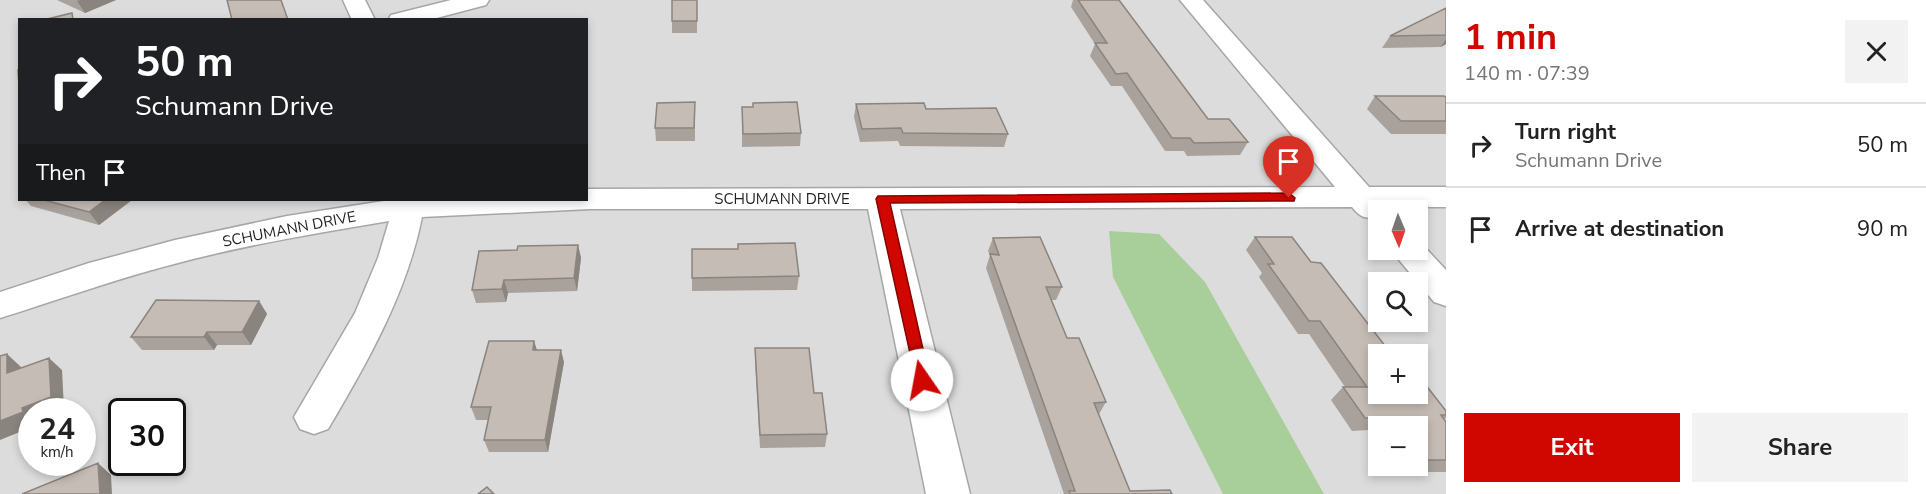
<!DOCTYPE html>
<meta charset="utf-8">
<style>
:root{--surface:#fff;--page:#f2f2f2;--text:#222;--muted:#767676;--line:#e0e0e0;--accent:#cf0700}
body{margin:0;font-family:"Nunito Sans",sans-serif;background:var(--page);color:var(--text);height:100vh;display:flex;flex-direction:column;font-size:22px;white-space:nowrap}
*{box-sizing:border-box;margin:0}
p{font-size:20px;color:var(--muted)}
.icon{flex:none;width:33px;height:33px;fill:none;stroke:currentColor;stroke-width:2;stroke-linecap:round;stroke-linejoin:round}
.map{position:relative;flex:1;overflow:hidden}
.sheet{display:flex;flex-direction:column;background:var(--surface);width:480px}
.sheet>*{flex:none}
.banner{position:absolute;left:18px;top:18px;width:570px;height:183px;border-radius:0px;box-shadow:0 3px 9px #0003;background:#202124;color:#fff;overflow:hidden}
.needle{width:39px;rotate:178deg}
.fabs{position:absolute;left:1368px;top:200px;display:grid;gap:12px}
.fabs a{display:grid;place-items:center;width:60px;height:60px;border-radius:0px;background:var(--surface);box-shadow:0 3px 9px #0003;font-size:30px}
.speed{position:absolute;left:18px;top:398px;display:flex;gap:12px;font-size:30px;font-weight:700;text-align:center}
.speed>*{display:grid;place-content:center;width:78px;height:78px;border-radius:50%;background:var(--surface);box-shadow:0 3px 9px #0003;line-height:1}
.speed small{font-size:15px;font-weight:400}
.speed .limit{border:3px solid #111;border-radius:9px;background:#fff;color:#111}
.pin{position:absolute;display:grid;place-items:center;width:51px;height:51px;color:#fff;margin:-62px -26px;border-radius:50% 50% 50% 0;rotate:-45deg;box-shadow:0 0 6px #0007}
.pin .icon{rotate:45deg}
.me{position:absolute;width:66px;margin:-33px;rotate:348deg;stroke-linejoin:round;filter:drop-shadow(0 0 4px #0008)}
.turn{display:flex;align-items:center;gap:21px;height:126px;padding:0 18px;font-size:27px}
.turn .icon{width:78px;height:78px;stroke-width:2.5}
.turn b{display:block;font-size:42px;line-height:51px}
.then{display:flex;align-items:center;height:57px;padding:0 18px;background:#0003;gap:12px;font-size:22px}
.round{display:grid;place-items:center;flex:none;width:63px;height:63px;border-radius:0px;background:var(--page)}
.headline{display:flex;align-items:center;justify-content:space-between;height:102px;padding:0 18px}
h1{font-size:36px;font-weight:700;line-height:45px;color:var(--accent)}
.button{display:flex;gap:12px;margin-top:auto;padding:12px 18px}
.button a{flex:1;height:69px;border-radius:0px;background:var(--accent);color:#fff;font-size:24px;font-weight:700;line-height:69px;text-align:center}
.button a+a{background:var(--page);color:var(--text)}
ul{padding:0;list-style:none}
li{display:flex;align-items:center;gap:18px;height:84px;padding:0 18px;border-top:2px solid var(--line)}
li div{flex:1}
li b{display:block;font-size:22px}
li em{font-style:normal}
main{display:flex;flex:1;min-height:0}
.map>svg:first-child{display:block}
.residential{fill:#dddcdc;fill-rule:evenodd}
.forest{fill:#a8cf9a}
.lines{fill:none;stroke-linecap:round;stroke-linejoin:round}
.minor-casing{stroke:#a6a6a6;stroke-width:3}
.minor{fill:#fff;fill-rule:evenodd}
.wall{fill:#a9a29c}
.shaded-wall{fill:#8a847f}
.building{fill:#c5bcb5;stroke:#8a847f;stroke-width:1.5}
.route{fill:#cf0700;stroke:#870500;stroke-width:1.5}
.labels{text-anchor:middle;dominant-baseline:central;stroke-width:6;stroke-linejoin:round;paint-order:stroke}
.street-label{font-size:15px;fill:#1f1f1f;stroke:#fff}
</style>
<main>
<div class="map">
<svg width="1446" height="494" viewBox="0 0 1446 494">
<rect width="100%" height="100%" fill="#f0ede6"/>
<path class="residential" d="M0,0h1446v494h-1446zM20,20h566v180h-566zM1378,210h40v39h-40zM1378,282h40v39h-40zM1378,354h40v39h-40zM32,411h50v51h-50zM122,411h50v51h-50zM1378,426h40v39h-40z"/>
<path class="forest" d="M1109,231l50,3 46,48 119,212h-101l-110,-217z"/>
<g class="lines">
<defs>
<path id="minor" d="M343,0h22l10,20h-23z
M451,0h38l-3,5 -57,15h-41l3,-5z
M1180,0h23l166,187h77v20h-61l-1,3h-6v6c-12,4 -18,1 -26,-9l-452,2 70,285h-44l-58,-285h-278l-168,8c-15,76 -55,146 -94,212l-14,5 -14,-5 -6,-12 61,-104 23,-55 11,-37c-72,12 -144,24 -215,43 -59,15 -116,36 -174,54v-26l89,-29 86,-23 112,-24 103,-16h196v-11l749,-2z
M1418,240l28,30v36l-12,-4 -44,-53h28z"/>
</defs>
<use href="#minor" class="minor-casing"/>
<use href="#minor" class="minor"/>
</g>
<path class="wall" d="M57,0h59l-31,13z
M697,0v33h-25v-12z
M1073,0h46l89,119 40,23 -8,13 -53,1 -3,-5h-19l-43,-65h-11l-21,-30 5,-12 -24,-37z
M1446,8v36l-5,3 -59,1 8,-12z
M1375,96l71,1v37h-55l-24,-25z
M753,103l48,30 -1,13 -58,1v-40h11z
M856,104l70,5 82,25 -4,13 -104,-1 -2,-5 -38,1 -6,-25z
M695,115v26h-39l-1,-13z
M26,200h106l-33,25 -68,-19z
M1255,237l56,25 78,89 57,60v7l-2,1 2,3v50h-49l-5,-7h26v-39h-40v20l-10,-16 -16,1 -21,-31 12,-13h2l-36,-53h-11l-39,-57 3,-4 -16,-23z
M993,238l69,49 -6,13h-5l16,38 39,64 -7,12 31,77 42,3h-108l-78,-226 4,-13 -2,-4z
M578,245l3,13 -4,33 -69,2 -2,9 -30,1 -4,-13 45,-40z
M799,276l-2,14 -105,1v-13z
M259,301l8,13 -16,31h-34l-3,5h-72l-11,-13z
M534,341l3,9 27,12 -16,90h-59l-5,-12 4,-20h-12l-5,-13z
M755,348l59,45 13,41 -2,13 -65,1 -5,-87z"/>
<path class="shaded-wall" d="M80,0h36l-31,13 -8,-12z
M1446,39v5l-5,3z
M105,200h27l-33,25 -10,-13z
M578,245l3,13 -4,33 -3,-13z
M504,280l4,13 -2,9 -4,-13z
M259,301l8,13 -16,31 -9,-13z
M207,332l10,13 -3,5 -10,-13z
M534,341l4,13 -5,-4z
M561,350l3,12 -16,90 -3,-12z
M7,354l14,13v19l-14,-13z
M49,358l13,12 2,39 -4,2h-28v16l-32,13v-19l22,-13z
M98,463l13,12 1,19h-12z"/>
<path class="building" d="M227,0h54l7,20h-56z
M672,0h25v21h-25z
M1078,0h41l89,119h21l19,23 -54,1 -4,-5h-18l-45,-65 -11,1 -21,-31h12z
M1446,8v27l-56,1z
M72,13l1,7h-30z
M18,70h2v33z
M1375,96h69l2,1v24h-45z
M695,102l-1,26h-39l2,-25z
M797,102l4,31 -58,1 -1,-27h11v-4z
M924,103l2,6 70,-1 12,26 -105,-1 -2,-5 -39,1 -6,-25z
M44,200h61l-16,12z
M1040,237l22,50h-16l21,51h12l27,64 -12,1 36,88 40,-1 2,4h-102l-1,-3h6l-85,-237 9,1 -6,-17z
M1255,237h37l19,25 10,1 68,88h10l2,3h-23v39h40v-18l28,36v4h-5l5,7v38h-28v-34h-31l-6,-8h-16l-22,-31h24l-47,-66h-11l-41,-57h6z
M795,243l4,33 -107,2v-29h46v-5z
M578,245l-4,33 -70,2 -2,9 -30,1 7,-39 38,-1 1,-4z
M156,300l103,1 -17,31h-35l-3,5h-73z
M489,341h45l-1,9h28l-16,90h-61l7,-33h-20z
M755,348h54l5,45h8l5,41 -67,1z
M7,354v19l42,-15 2,39 -29,11 1,4 -23,9v-65z
M98,463l2,31h-78z
M487,487l7,7h-16z"/>
<path class="route" d="M1289,193l6,5 -1,3 -404,2 40,177 -2,5 -6,2 -5,-2 -41,-186 2,-3z"/>
<g class="labels">
<g class="street-label">
<text x="782" y="199">SCHUMANN DRIVE</text>
<text transform="translate(289 229) rotate(-11)">SCHUMANN DRIVE</text>
</g>
</g>
</svg>
<div class="fabs">
<a><svg class="needle" viewBox="-14 -14 28 28"><path d="M0-13l5 13h-10z" fill="#e53935"/><path d="M0 13l5-13h-10z" fill="#767676"/></svg></a>
<a><svg class="icon" aria-label="search" viewBox="0 0 24 24"><circle cx="10" cy="10" r="6"/><path d="M15 15l6 6"/></svg></a>
<a>+</a>
<a>−</a>
</div>
<div class="speed"><div>24<small>km/h</small></div><div class="limit">30</div></div>
<div class="pin" style="left:1289px;top:198px;background:#d93025"><svg class="icon" aria-label="arrive" viewBox="0 0 24 24"><path d="M6 21V4h12l-3 4 3 4H6"/></svg></div>
<svg class="me" style="left:922px;top:380px" viewBox="-20 -20 40 40"><circle r="19" fill="#fff"/><path d="M0-13L10 11 0 6-10 11z" fill="#cf0700"/></svg>
<div class="banner">
<div class="turn"><svg class="icon" aria-label="right" viewBox="0 0 24 24"><path d="M7 20v-9h11M14 6l5 5-5 5"/></svg><div><b>50 m</b>Schumann Drive</div></div>
<div class="then">Then<svg class="icon" aria-label="arrive" viewBox="0 0 24 24"><path d="M6 21V4h12l-3 4 3 4H6"/></svg></div>
</div>
</div>
<section class="sheet">
<div class="headline"><div><h1>1 min</h1><p>140 m · 07:39</p></div><a class="round"><svg class="icon" aria-label="close" viewBox="0 0 24 24"><path d="M6 6l12 12M18 6L6 18"/></svg></a></div>
<ul>
<li><svg class="icon" aria-label="right" viewBox="0 0 24 24"><path d="M7 20v-9h11M14 6l5 5-5 5"/></svg><div><b>Turn right</b><p>Schumann Drive</p></div><em>50 m</em></li>
<li><svg class="icon" aria-label="arrive" viewBox="0 0 24 24"><path d="M6 21V4h12l-3 4 3 4H6"/></svg><div><b>Arrive at destination</b></div><em>90 m</em></li>
</ul>
<div class="button"><a>Exit</a><a>Share</a></div>
</section>
</main>
